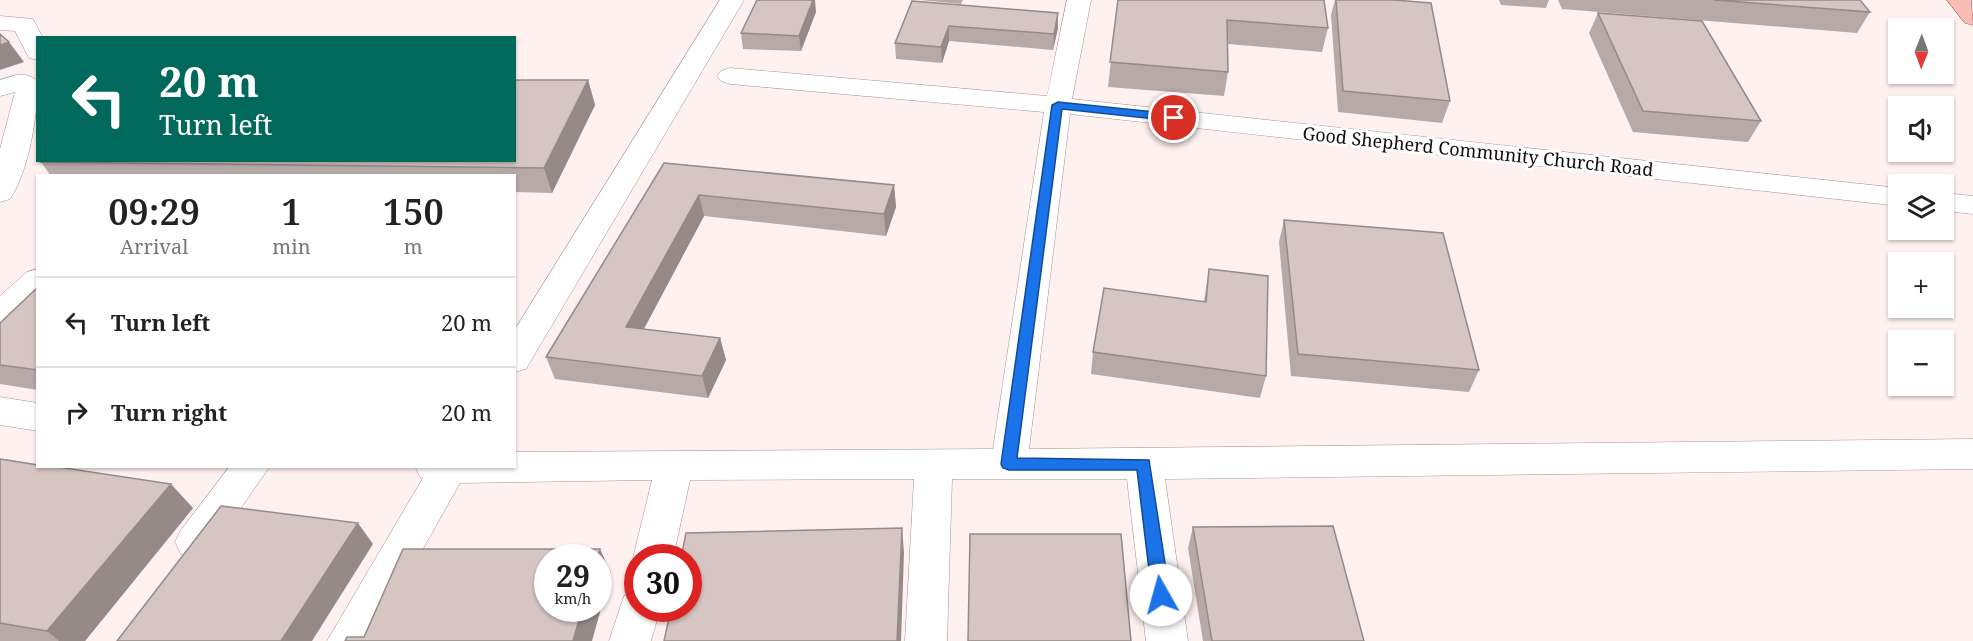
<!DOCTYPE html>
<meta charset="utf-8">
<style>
:root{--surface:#fff;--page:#f2f2f2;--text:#222;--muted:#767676;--line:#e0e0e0}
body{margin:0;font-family:"Noto Serif",serif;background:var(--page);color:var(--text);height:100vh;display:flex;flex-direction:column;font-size:22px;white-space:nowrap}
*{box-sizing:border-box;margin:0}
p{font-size:20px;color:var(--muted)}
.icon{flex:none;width:33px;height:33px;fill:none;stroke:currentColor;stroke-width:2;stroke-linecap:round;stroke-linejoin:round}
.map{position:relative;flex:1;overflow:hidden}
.sheet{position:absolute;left:36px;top:174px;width:480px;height:294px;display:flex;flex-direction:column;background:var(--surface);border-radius:0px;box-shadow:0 2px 4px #0004}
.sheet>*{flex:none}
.top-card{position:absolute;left:36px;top:36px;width:480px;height:126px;border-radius:0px;box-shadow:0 2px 4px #0004;background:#00695c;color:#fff;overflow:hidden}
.needle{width:39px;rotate:181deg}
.tools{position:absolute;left:1888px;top:18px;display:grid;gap:12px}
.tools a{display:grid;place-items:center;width:66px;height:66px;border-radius:0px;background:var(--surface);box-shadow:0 2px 4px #0004;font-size:30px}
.speed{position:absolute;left:534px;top:544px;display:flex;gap:12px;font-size:30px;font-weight:700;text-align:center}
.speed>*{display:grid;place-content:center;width:78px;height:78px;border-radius:50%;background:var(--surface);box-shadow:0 2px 4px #0004;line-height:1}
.speed small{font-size:15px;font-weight:400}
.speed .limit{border:9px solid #d22;background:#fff;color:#111}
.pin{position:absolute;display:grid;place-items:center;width:51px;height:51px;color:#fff;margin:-26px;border:3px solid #fff;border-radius:50%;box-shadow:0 2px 6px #0007}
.me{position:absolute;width:66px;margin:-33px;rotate:353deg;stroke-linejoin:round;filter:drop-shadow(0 0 4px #0008)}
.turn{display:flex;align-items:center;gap:21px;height:126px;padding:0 24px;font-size:27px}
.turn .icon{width:78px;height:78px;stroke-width:2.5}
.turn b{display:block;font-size:42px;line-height:51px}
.eta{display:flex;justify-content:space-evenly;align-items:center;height:102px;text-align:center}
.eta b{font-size:36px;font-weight:600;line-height:42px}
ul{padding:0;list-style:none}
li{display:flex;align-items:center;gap:18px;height:90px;padding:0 24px;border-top:2px solid var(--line)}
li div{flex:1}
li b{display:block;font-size:22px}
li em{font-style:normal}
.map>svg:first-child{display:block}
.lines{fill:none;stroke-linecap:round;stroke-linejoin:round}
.minor-casing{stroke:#a19291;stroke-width:1}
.major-casing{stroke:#a5605a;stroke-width:1}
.minor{fill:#fff;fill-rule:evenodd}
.major{fill:#f8bbb6;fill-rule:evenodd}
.wall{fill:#b7a9a8}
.shaded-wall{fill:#958a88}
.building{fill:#d5c5c3;stroke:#958a88;stroke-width:1.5}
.route{fill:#1a73e8;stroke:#114b97;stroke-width:1.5}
.labels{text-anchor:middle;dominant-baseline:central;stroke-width:6;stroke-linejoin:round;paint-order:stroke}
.street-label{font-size:18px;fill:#110c0b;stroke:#fff}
</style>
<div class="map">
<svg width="1973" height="641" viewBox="0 0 1973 641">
<rect width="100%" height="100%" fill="#fef1ef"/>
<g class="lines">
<defs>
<path id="minor" d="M720,0h24l-218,369 -12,3v-41z
M1067,0h24l-19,99 827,89v18l-829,-92 -41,335 944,-10v30l-808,10 23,162h-42l-19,-162h-175l-5,162h-42l9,-162 -224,1 -17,78h-35v10l-5,-10 19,-78 -192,3 -89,158h-44l96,-163 -3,-1 -5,-11h99v-14l479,-3 51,-337 -314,-28 -9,-3 -4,-5 4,-5 9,-3 317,28z
M0,16l33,3 10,19h-5v22l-9,-2 -14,-27 -15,-1z
M16,75h10l12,5c0,33 -9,91 -28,119l-10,3v-53l15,-57 -15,4v-16z
M1944,193l29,3v18l-29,-3z
M38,269v29l-26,24 -12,4v-30l27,-24z
M0,397l38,6v28l-38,-6z
M230,466h40l-61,88 -14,5 -14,-5 -6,-12 6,-12z
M638,591v18h22l-9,32h-42l15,-45z"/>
<path id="major" d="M1947,0h24l2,25 -8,-2z"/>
</defs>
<use href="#minor" class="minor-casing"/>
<use href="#major" class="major-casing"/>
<use href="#minor" class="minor"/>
<use href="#major" class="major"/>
</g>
<path class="wall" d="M920,0h43l-2,4z
M1118,0l210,28 -6,24 -94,-8v28l-4,24 -116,-9z
M1335,0h59l56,101 -8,22 -104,-11 -7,-97z
M1499,0h50l-3,8 -45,-3z
M1558,0h302l10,12 -13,21 -295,-24z
M912,1l146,27 -5,22 -104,-9 -7,22 -46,-4 -1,-16z
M816,12l-15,39 -58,-2 -2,-16z
M1598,13l163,108 -13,21 -115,-10 -44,-99z
M588,80l7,25 -43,88 -38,-1v-16h-463l-10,-14z
M664,163l230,22 2,22 -10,29 -182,-20 -60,113 76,9 6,22 -18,38 -153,-19 -9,-22z
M1284,220l195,150 -10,22 -178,-16 -12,-134z
M1209,269l57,107 -6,22 -169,-24 2,-22 111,-51z
M38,287v103l-38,-6v-61z
M0,459l193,49 -108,133h-85z
M1193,527l171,114h-161l-15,-93z"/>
<path class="shaded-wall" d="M813,0h2l1,12 -15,39 -2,-15z
M1058,13v15l-5,22 1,-16z
M949,26v15l-7,22 -1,-16z
M9,42l15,20 -24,8v-25z
M588,80l7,25 -43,88 -8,-25z
M894,185l2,22 -10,29 -2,-22z
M699,195l5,21 -71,133 -7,-22z
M720,338l6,22 -18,38 -6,-22z
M171,484l22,24 -108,133h-26l-12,-10z
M358,523l15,21 -61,97h-31z
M902,528l2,25 -3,88h-4z
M600,549l11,24 -19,68h-19l9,-32h16v-51h-1z"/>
<path class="building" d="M757,0h56l-14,36 -58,-3z
M1118,0h206l4,28 -101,-8 1,52 -118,-10z
M1336,0h58l37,3 19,98 -107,-10z
M1714,0h146l10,12z
M912,1l146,12 -4,21 -105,-8 -8,21 -46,-4z
M1598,13l104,8 59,100 -118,-10z
M0,34l9,8 -9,3z
M514,80h74l-44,88 -503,-6 2,-2h471z
M664,163l230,22 -10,29 -185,-19 -73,132 94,11 -18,38 -156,-19z
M1284,220l159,13 36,137 -181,-16z
M1209,269l59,7 -2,100 -173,-24 11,-64 102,14z
M38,287v83l-38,-5v-42z
M0,459l38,6v1h13l120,18 -124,147 -47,-8z
M221,506l137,17 -77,118h-164z
M1333,526l31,115h-152l-19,-114z
M902,528l-5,113h-233l7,-32h17v-51h-7l5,-25z
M970,534h151l10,107h-163z
M403,549h197l-3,9h-49v51h34l-9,32h-228l2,-4h17z"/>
<path class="route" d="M1058,102l116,12 6,4 -6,3 -112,-12 -45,349 132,2 21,135 -3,5 -6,2 -6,-2 -3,-5 -15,-125h-128l-6,-2 -2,-4 51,-359z"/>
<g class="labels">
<g class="street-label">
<text transform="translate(1478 151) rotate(6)">Good Shepherd Community Church Road</text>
</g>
</g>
</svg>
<div class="tools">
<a><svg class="needle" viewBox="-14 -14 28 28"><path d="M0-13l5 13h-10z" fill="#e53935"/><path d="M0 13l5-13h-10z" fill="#767676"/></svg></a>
<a><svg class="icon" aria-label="sound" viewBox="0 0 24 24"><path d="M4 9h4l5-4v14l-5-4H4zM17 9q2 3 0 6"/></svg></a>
<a><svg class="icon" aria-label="layers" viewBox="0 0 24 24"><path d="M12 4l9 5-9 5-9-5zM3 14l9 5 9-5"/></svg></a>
<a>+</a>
<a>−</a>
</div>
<div class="speed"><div>29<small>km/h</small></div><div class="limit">30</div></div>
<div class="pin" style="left:1174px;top:118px;background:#d93025"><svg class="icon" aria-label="arrive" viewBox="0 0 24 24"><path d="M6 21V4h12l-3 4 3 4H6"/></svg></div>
<svg class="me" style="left:1161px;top:595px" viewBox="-20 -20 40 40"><circle r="19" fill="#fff"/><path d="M0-13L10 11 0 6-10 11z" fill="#1a73e8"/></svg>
<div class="top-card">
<div class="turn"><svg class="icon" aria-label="left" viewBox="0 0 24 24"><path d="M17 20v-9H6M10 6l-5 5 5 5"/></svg><div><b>20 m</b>Turn left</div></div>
</div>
<section class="sheet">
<div class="eta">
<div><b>09:29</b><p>Arrival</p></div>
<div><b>1</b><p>min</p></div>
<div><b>150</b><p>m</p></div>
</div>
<ul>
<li><svg class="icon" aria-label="left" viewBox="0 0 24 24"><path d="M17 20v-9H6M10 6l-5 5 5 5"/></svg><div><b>Turn left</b></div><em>20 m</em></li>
<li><svg class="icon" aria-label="right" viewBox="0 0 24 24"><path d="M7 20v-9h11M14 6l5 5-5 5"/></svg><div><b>Turn right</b></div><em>20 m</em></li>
</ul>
</section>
</div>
